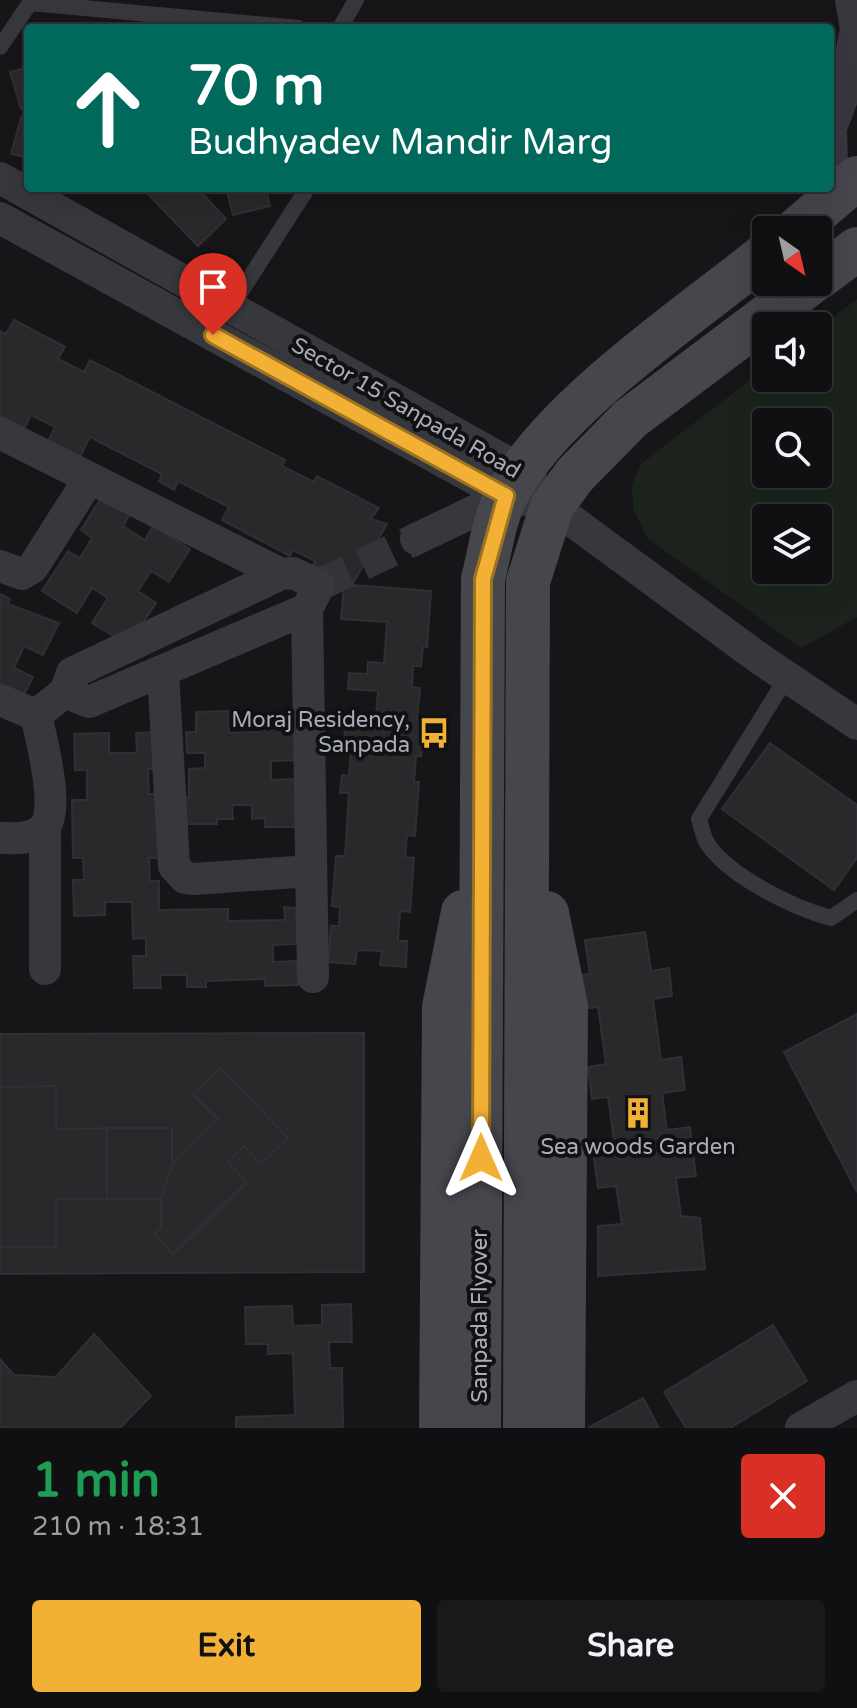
<!DOCTYPE html>
<meta charset="utf-8">
<style>
:root{--surface:#101012;--page:#19191b;--text:#f1f3f6;--muted:#9c9d9f;--line:#303032;--accent:#f2b134}
body{margin:0;font-family:"Varela Round",sans-serif;background:var(--page);color:var(--text);height:100vh;display:flex;flex-direction:column;font-size:30px;white-space:nowrap}
*{box-sizing:border-box;margin:0}
p{font-size:26px;color:var(--muted)}
.icon{flex:none;width:44px;height:44px;fill:none;stroke:currentColor;stroke-width:2;stroke-linecap:round;stroke-linejoin:round}
.map{position:relative;height:1428px;overflow:hidden}
.sheet{display:flex;flex-direction:column;background:var(--surface);flex:1}
.sheet>*{flex:none}
.top-card{position:absolute;left:24px;top:24px;width:810px;height:168px;border-radius:8px;box-shadow:0 8px 32px #0002,0 0 0 2px var(--line);background:#00695c;color:#fff;overflow:hidden}
.needle{width:52px;rotate:146deg}
.tools{position:absolute;left:752px;top:216px;display:grid;gap:16px}
.tools a{display:grid;place-items:center;width:80px;height:80px;border-radius:8px;background:var(--surface);box-shadow:0 8px 32px #0002,0 0 0 2px var(--line);font-size:40px}
.pin{position:absolute;display:grid;place-items:center;width:68px;height:68px;color:#fff;margin:-82px -34px;border-radius:50% 50% 50% 0;rotate:-45deg;box-shadow:0 0 8px #0007}
.pin .icon{rotate:45deg}
.me{position:absolute;width:88px;margin:-44px;rotate:0deg;stroke-linejoin:round;filter:drop-shadow(0 0 6px #0008)}
.turn{display:flex;align-items:center;gap:28px;height:168px;padding:0 32px;font-size:36px}
.turn .icon{width:104px;height:104px;stroke-width:2.5}
.turn b{display:block;font-size:56px;line-height:68px}
.round{display:grid;place-items:center;flex:none;width:84px;height:84px;border-radius:8px;background:var(--page)}
.headline{display:flex;align-items:center;justify-content:space-between;height:136px;padding:0 32px}
h1{font-size:48px;font-weight:700;line-height:60px;color:#1e9e55}
.cta{display:flex;gap:16px;margin-top:auto;padding:16px 32px}
.cta a{flex:1;height:92px;border-radius:8px;background:var(--accent);color:#111;font-size:32px;font-weight:700;line-height:92px;text-align:center}
.cta a+a{background:var(--page);color:var(--text)}
.map>svg:first-child{display:block}
.green{fill:#1c231d;fill-rule:evenodd}
.building{fill:#29292c;stroke:#303034;stroke-width:2}
.lines{fill:none;stroke-linecap:round;stroke-linejoin:round}
.street-tunnel{stroke:#333438;stroke-width:32;stroke-dasharray:32 16;stroke-linecap:butt}
.lane{stroke:#37383d;stroke-width:16}
.street{stroke:#37383d;stroke-width:32}
.secondary{stroke:#45474d;stroke-width:44}
.route-casing{stroke:#9d7322;stroke-width:20}
.route{stroke:#f2b134;stroke-width:14}
.labels{text-anchor:middle;dominant-baseline:central;stroke-width:8;stroke-linejoin:round;paint-order:stroke}
.street-label{font-size:22px;fill:#a8adb8;stroke:#111113}
.poi-label{font-size:22px;fill:#a8adb8;stroke:#111113;text-anchor:end}
</style>
<div class="map">
<svg width="857" height="1428" viewBox="0 0 857 1428">
<rect width="100%" height="100%" fill="#161618"/>
<path class="green" d="M857,299v318l-56,31 -154,-110 -14,-30 -1,-24 10,-21 124,-95v10h52v-49zM766,422h52v52h-52zM766,518h52v52h-52z"/>
<path class="building" d="M28,67v40l-7,2 -11,-37z
M21,117l7,2v39l-17,-4z
M142,188h63l-5,3 26,28 -28,27z
M226,188h40l4,18 -37,9z
M14,320l51,27 -7,12 26,13 6,-12 195,100 -3,6 32,16 3,-6 62,32 -8,11 16,5 -35,61 79,6 -4,56 -4,-1 -2,20h-8l-1,21 8,1 -3,32h7l-3,36h-5l-2,26h5l-4,54 -8,-1 -2,22 9,1 -4,54 -10,-1 -2,30h9l-1,26 -26,-2 2,-14 -25,-1 -2,14 -27,-2 3,-36h8l1,-19 -8,-1 4,-50h9l4,-63h-9l2,-18 7,1 2,-25 -7,-1 1,-24 30,2 3,-37 -30,-2 1,-16 18,1 1,-12 16,1 3,-41 -46,-3 3,-34h4l-36,-18 3,-6 -22,-11 -3,6 -68,-36 7,-13 -51,-26 -4,9 -15,-9 3,-7 -72,-37 -10,20 -32,-16 7,-14 -24,-12 -7,14 -24,-13v-85l6,3z
M103,495l28,17 -8,14 22,14 8,-14 37,23 -21,33 -18,-11 -13,20 18,12 -28,42 -36,-22 16,-25 -16,-10 -15,25 -35,-22 26,-40 12,7 12,-20 -11,-8z
M0,594l10,5 -2,5 51,19 -16,32 -19,-9 -10,22 19,9 -14,27 -19,-10z
M228,711l1,22 30,-1 -1,-18 43,-1 1,47 -31,1v19l31,-1 1,48h-38v-9l-13,1v-14h-20l1,14h-16v5h-36l-1,-27h9v-28l16,-1v-15h-18l-1,-21h10v-20z
M160,732l1,36 -13,1 1,25h12l2,64h-14l1,23h9v29l69,-1v12l57,-1 -1,-13 12,1 1,36 -24,1v17l24,-1 1,24 -33,1v-7l-59,2v6h-19v-12h-27l1,13h-27l-1,-32h13v-18l-13,1 -1,-37h-27v13l-31,1 -1,-36h11l-1,-22h-10l-1,-58h15v-30h-12l-1,-36 35,-1v20h28l-1,-20z
M770,743l87,62v53l-23,32 -112,-81z
M645,932l6,39 18,-3 3,28 -19,3 8,61 20,-3 4,33 -23,3 5,37 23,-3 6,49 -20,2 5,38 19,2 5,51 -107,7v-50l24,-2 -6,-38 -18,2 -4,-30 22,-3 -8,-58 -16,2 -4,-32 18,-3 -8,-57 -18,2 -5,-33 15,-2 -5,-34z
M857,1014v178l-73,-140z
M364,1033v239l-364,2v-240z
M220,1068l68,70 -27,26 -17,-18 -16,16 19,20 -74,72 -19,-20 7,-6v-29l11,-34 46,-46 -25,-25z
M56,1086v43l51,-1v71h-51v48h-56v-160z
M107,1128h65v37l-11,34h-54z
M351,1304l1,38h-23l1,26h12l1,60h-107v-11l59,-2 -2,-62 -25,1v-10h-22l-1,-37 47,-1 1,20 29,-1v-20z
M773,1325l34,56 -77,47h-44l-22,-36z
M94,1334l57,62 -31,32h-120v-69l14,16 42,2z
M643,1398l16,30h-71z"/>
<g class="lines">
<path class="street-tunnel" d="M319,585l97,-46"/>
<path class="lane" d="M30,3l268,25
M340,28l16,-28
M0,47l32,-47
M231,307l74,-115 -2,-4
M787,677l-88,142c2,7 4,17 8,24 21,33 87,65 124,75l26,-18"/>
<path class="street" d="M0,178l521,292 31,36 211,155 94,63
M846,188l-14,-24 -1,-36 12,-32 13,-67 -5,-29
M0,218l506,278 20,4
M0,433l281,141
M416,539l90,-43
M0,566l22,8 11,-7 56,-88
M307,609l6,368
M163,671l11,195 11,12 9,1 117,-8
M0,700l36,15
M36,715l29,-23 7,-19 209,-99 12,-1 26,12 -12,24 -218,93 -24,-10
M45,829v140
M0,838c15,0 30,2 42,-8 20,-15 -1,-92 -6,-115
M801,1428l56,-32"/>
<path class="secondary" d="M796,230l61,-52
M818,278l39,-29
M547,913l19,93 -3,422
M441,1428l3,-421 19,-95
M479,1428l4,-849c7,-27 11,-62 25,-87 45,-85 181,-176 258,-238
M525,1428l3,-846 24,-76 23,-31 55,-56 182,-137"/>
</g>
<g class="lines">
<defs>
<path id="route" d="M213,335l293,161 -23,83 -2,579"/>
</defs>
<use href="#route" class="route-casing"/>
<use href="#route" class="route"/>
</g>
<defs>
<symbol id="bus-bare" viewBox="-9 -9 18 18"><path d="M-5-6H5V4H4V6H2V4H-2V6H-4V4H-5ZM-3.5-4V0h7V-4ZM-3.5 1.2v1.5H-2V1.2ZM2 1.2v1.5H3.5V1.2Z" fill="#f2b134" stroke="#111113" stroke-width="2.5" paint-order="stroke"/></symbol>
<symbol id="building-bare" viewBox="-9 -9 18 18"><path d="M-4-6H4V6H1V3H-1V6H-4ZM-2.5-4.3h1.7v1.8h-1.7ZM.8-4.3h1.7v1.8H.8ZM-2.5-1h1.7V.8h-1.7ZM.8-1h1.7V.8H.8Z" fill="#f2b134" stroke="#111113" stroke-width="2.5" paint-order="stroke"/></symbol>
</defs>
<g fill-rule="evenodd">
<use href="#bus-bare" x="412" y="711" width="44" height="44"/>
<use href="#building-bare" x="616" y="1091" width="44" height="44"/>
</g>
<g class="labels">
<g class="street-label">
<text transform="translate(406 408) rotate(30)">Sector 15 Sanpada Road</text>
<text transform="translate(480 1316) rotate(-90)">Sanpada Flyover</text>
</g>
<g class="poi-label">
<text x="410" y="720">Moraj Residency,<tspan x="410" dy="25">Sanpada</tspan></text>
<text x="638" y="1147" text-anchor="middle">Sea woods Garden</text>
</g>
</g>
</svg>
<div class="tools">
<a><svg class="needle" viewBox="-14 -14 28 28"><path d="M0-13l5 13h-10z" fill="#e53935"/><path d="M0 13l5-13h-10z" fill="#9c9d9f"/></svg></a>
<a><svg class="icon" aria-label="sound" viewBox="0 0 24 24"><path d="M4 9h4l5-4v14l-5-4H4zM17 9q2 3 0 6"/></svg></a>
<a><svg class="icon" aria-label="search" viewBox="0 0 24 24"><circle cx="10" cy="10" r="6"/><path d="M15 15l6 6"/></svg></a>
<a><svg class="icon" aria-label="layers" viewBox="0 0 24 24"><path d="M12 4l9 5-9 5-9-5zM3 14l9 5 9-5"/></svg></a>
</div>
<div class="pin" style="left:213px;top:335px;background:#d93025"><svg class="icon" aria-label="arrive" viewBox="0 0 24 24"><path d="M6 21V4h12l-3 4 3 4H6"/></svg></div>
<svg class="me" style="left:481px;top:1158px" viewBox="-20 -20 40 40"><path d="M0-17L14 15 0 8-14 15z" fill="#f2b134" stroke="#fff" stroke-width="4"/></svg>
<div class="top-card">
<div class="turn"><svg class="icon" aria-label="ahead" viewBox="0 0 24 24"><path d="M12 20V5M6 11l6-6 6 6"/></svg><div><b>70 m</b>Budhyadev Mandir Marg</div></div>
</div>
</div>
<section class="sheet">
<div class="headline"><div><h1>1 min</h1><p>210 m · 18:31</p></div><a class="round" style="background:#d93025;color:#fff"><svg class="icon" aria-label="close" viewBox="0 0 24 24"><path d="M6 6l12 12M18 6L6 18"/></svg></a></div>
<div class="cta"><a>Exit</a><a>Share</a></div>
</section>
